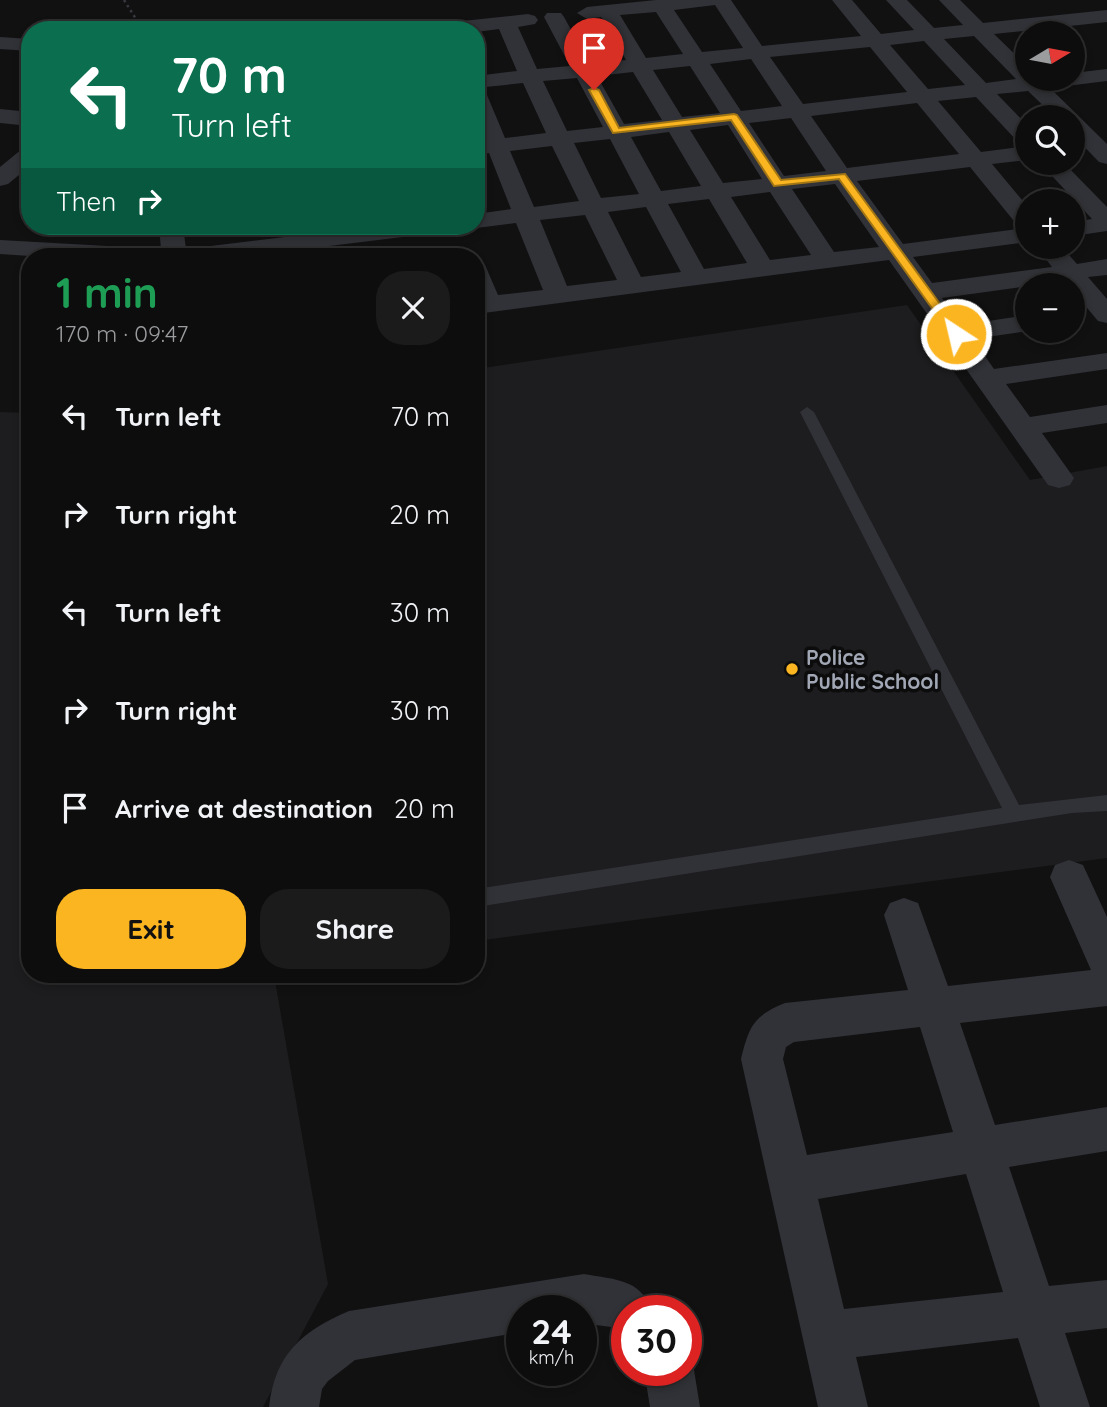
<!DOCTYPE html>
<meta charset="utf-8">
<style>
:root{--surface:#0d0d0e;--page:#1b1b1c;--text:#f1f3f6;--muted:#9a9c9e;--line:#2d2d2e;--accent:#fbb520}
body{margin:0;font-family:Quicksand,sans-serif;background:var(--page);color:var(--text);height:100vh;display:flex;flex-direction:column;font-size:26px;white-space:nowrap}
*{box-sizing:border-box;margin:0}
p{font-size:23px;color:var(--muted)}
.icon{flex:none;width:38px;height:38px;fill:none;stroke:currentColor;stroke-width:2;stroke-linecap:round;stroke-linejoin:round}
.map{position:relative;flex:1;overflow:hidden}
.drawer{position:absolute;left:21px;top:248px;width:464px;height:735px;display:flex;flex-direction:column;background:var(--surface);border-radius:28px;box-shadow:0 4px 10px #0003,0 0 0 2px var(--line)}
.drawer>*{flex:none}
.guide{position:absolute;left:21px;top:21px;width:464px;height:214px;border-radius:28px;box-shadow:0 4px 10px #0003,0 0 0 2px var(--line);background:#0b6e4f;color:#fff;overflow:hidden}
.needle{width:46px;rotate:80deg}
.fabs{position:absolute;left:1015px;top:21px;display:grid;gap:14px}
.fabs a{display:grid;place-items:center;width:70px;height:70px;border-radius:50%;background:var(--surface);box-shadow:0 4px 10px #0003,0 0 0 2px var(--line);font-size:35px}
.speed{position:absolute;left:506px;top:1295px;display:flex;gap:14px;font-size:35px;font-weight:700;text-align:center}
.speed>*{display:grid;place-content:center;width:91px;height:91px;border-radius:50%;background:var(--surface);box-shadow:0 4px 10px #0003,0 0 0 2px var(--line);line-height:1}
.speed small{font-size:18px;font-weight:400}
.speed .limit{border:10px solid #d22;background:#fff;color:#111}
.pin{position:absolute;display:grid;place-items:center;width:60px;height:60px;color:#fff;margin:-72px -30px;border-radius:50% 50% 50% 0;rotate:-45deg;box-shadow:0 0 7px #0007}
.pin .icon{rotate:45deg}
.me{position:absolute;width:77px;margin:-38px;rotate:325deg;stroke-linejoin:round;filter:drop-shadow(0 0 5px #0008)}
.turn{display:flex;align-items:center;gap:24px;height:147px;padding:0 35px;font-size:32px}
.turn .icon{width:91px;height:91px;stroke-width:2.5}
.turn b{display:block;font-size:49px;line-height:60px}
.then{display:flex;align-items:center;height:66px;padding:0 35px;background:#0003;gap:14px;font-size:26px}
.round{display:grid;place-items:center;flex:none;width:74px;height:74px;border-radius:28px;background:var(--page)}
.headline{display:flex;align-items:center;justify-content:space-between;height:119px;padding:0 35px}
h1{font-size:42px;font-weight:700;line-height:52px;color:#1e9e55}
.cta{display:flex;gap:14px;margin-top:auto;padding:14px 35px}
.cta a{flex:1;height:80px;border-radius:28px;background:var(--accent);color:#111;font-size:28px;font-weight:700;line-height:80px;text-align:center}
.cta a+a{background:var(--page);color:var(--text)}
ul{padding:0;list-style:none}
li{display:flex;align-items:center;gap:21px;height:98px;padding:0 35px}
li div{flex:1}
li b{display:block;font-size:26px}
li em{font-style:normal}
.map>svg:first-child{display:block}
.built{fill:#1d1d1f}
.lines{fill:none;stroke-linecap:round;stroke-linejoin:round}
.path{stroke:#37393e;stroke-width:2.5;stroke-dasharray:2.5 3.5;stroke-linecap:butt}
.lane{fill:#313237;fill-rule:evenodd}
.street{fill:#313237;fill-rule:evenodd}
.route{fill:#fbb520;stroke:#a37615;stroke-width:2}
.poi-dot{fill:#fbb520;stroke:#0c0c0d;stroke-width:2.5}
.labels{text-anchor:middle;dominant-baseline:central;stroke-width:7;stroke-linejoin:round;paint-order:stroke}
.poi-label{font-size:21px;font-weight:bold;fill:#a1a7b4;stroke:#0c0c0d;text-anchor:start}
</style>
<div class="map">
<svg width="1107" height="1407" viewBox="0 0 1107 1407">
<rect width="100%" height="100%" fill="#111112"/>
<path class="built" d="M907,305l123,175 77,-14v392l-631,83v-572z
M0,412l30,1v562h244l54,309 -65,123h-263z"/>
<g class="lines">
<path class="path" d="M124,0l19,30"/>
<path class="lane" d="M807,407l7,5 205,393 88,-10v16l-35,2 -596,94v-18l526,-81 -202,-396z"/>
<path class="street" d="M656,0h75l31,46 99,-10 -29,-36h20l29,34 33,-4 -28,-30h21l27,28 29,-3 -24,-25h21l23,23 124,-13v12l-113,12 33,32v13h46v-6l34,-4v12l-57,7 57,56v20l-8,-2 -26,-27v-18h-18l-27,-26 -31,3 30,31v20l-8,-2 -43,-46 -38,4 43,51 46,-6v14l-35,4 35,42v36l-114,15 19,26 120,-16 -15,-20h25l15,17 30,-5v16l-19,2 19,22v24l-9,-2 -25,-30v-6h-5l-4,-4 -122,17 20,27 65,-10 1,16 -55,8 21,30 113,-16v16l-101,15 24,33 77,-12v18l-65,10 32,45 -4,7 -11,3 -11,-3 -159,-225 -413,54v-52l9,3 13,30 45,-5 -27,-67 -40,5 -9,-2h9v-12l35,-5 -22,-56 -13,2v-14l7,-1 -7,-18v-33l8,1 3,5 18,43 41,-5 -23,-50 -47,5v-12l41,-5 -18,-42 -23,3 -52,-2 10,-6 94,-10 7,2 3,4 -3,4 -17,3 19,42 33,-3 -26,-49 3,-4h14l3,4 26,47 36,-4 -25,-43 -14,2 -10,-6 10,-6zM715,5l28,43 -41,4 -28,-42zM656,12l27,42 -37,4 -26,-43zM974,36l42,43 -30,4 -42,-44zM924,41l41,44 -37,4 -38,-44zM870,47l37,45 -104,12 -33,-47zM751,59l31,47 -41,5 -31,-47zM690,66l30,47 -38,4 -29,-47zM633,72l29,48 -38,4 -27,-48zM577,78l26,49 -36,4 -24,-50zM917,103l42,51 -112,14 -36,-52zM791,118l35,53 -42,5 -35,-53zM728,125l34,54 -39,4 -33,-53zM669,132l32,54 -40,5 -30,-54zM610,139l29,55 -38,4 -27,-55zM552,146l27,55 -45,6 -24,-56zM970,167l48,59 7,2 -122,16 -46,-63zM835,184l44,63 -45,5 -42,-63zM770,192l41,63 -41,5 -39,-63zM709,199l38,64 -43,6 -36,-65zM646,207l35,65 -40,5 -33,-65zM585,215l32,65 -50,6 -27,-66z
M0,37l30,2v12l-30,-2z
M0,109l30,3v14l-30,-3z
M30,147v19l-22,18 -8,2v-19l22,-18z
M1040,163h24l43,44v24l-34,5v-14l19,-3z
M159,226h24l3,23 190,-23h71l-3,5 -9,2 -195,24h-195l-45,-3v-14l161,9z
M1069,860l14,5 24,52v89l-147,17 35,102 112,-18v44l-98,16 40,119 58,-6v48l-42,5 25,74h-50l-22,-69 -162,19 12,50h-50l-77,-348c8,-32 12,-43 44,-56l123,-13 -24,-75 6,-12 14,-5 14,5 30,83 143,-16 -41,-93 5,-12zM920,1027l33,105 -146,23 -24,-96 3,-12 8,-5zM966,1174l37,118 -159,17 -26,-110z
M584,1274c32,6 55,4 69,37h-27v23l-15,-7 -30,-4v-12h-59v21l-167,28 -27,21 -6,8 -3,18h-50c6,-53 33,-76 80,-96z
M686,1352l8,18 6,37h-50l-6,-37h42z"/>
</g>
<path class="route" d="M594,88l5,2 20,38 115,-14 3,1 44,65 64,-6 117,160 -10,2 -113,-157 -65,7 -43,-66 -118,13 -24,-43z"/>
<circle class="poi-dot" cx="792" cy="669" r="7"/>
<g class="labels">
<g class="poi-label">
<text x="806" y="657">Police<tspan x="806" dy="24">Public School</tspan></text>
</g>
</g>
</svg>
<div class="fabs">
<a><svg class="needle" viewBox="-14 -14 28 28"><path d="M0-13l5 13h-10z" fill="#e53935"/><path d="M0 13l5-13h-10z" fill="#9a9c9e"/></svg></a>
<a><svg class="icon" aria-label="search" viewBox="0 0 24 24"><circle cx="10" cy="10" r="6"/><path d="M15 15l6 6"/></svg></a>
<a>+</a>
<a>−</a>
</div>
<div class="speed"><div>24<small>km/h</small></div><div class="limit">30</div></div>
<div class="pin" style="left:594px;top:90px;background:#d93025"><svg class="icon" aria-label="arrive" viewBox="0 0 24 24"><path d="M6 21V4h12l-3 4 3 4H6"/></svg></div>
<svg class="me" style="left:956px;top:334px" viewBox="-20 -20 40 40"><circle r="17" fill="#fbb520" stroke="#fff" stroke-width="3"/><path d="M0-11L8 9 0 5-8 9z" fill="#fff"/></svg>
<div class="guide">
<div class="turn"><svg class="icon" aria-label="left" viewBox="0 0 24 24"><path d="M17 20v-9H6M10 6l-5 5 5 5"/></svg><div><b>70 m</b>Turn left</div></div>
<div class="then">Then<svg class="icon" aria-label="right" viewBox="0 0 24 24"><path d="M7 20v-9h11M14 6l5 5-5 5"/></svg></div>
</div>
<section class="drawer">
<div class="headline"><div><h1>1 min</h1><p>170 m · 09:47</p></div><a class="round"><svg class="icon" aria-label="close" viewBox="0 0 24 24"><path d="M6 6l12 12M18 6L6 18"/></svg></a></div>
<ul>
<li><svg class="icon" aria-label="left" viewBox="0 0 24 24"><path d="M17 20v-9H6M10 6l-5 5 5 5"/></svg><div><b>Turn left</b></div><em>70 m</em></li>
<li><svg class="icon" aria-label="right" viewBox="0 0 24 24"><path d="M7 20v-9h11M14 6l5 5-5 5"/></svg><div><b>Turn right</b></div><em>20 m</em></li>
<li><svg class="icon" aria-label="left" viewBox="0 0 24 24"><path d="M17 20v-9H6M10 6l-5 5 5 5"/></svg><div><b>Turn left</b></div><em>30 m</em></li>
<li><svg class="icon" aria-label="right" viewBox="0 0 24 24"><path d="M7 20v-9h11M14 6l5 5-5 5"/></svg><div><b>Turn right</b></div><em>30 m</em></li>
<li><svg class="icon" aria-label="arrive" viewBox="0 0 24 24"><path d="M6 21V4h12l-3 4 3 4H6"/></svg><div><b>Arrive at destination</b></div><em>20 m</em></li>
</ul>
<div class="cta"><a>Exit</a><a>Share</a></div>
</section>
</div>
